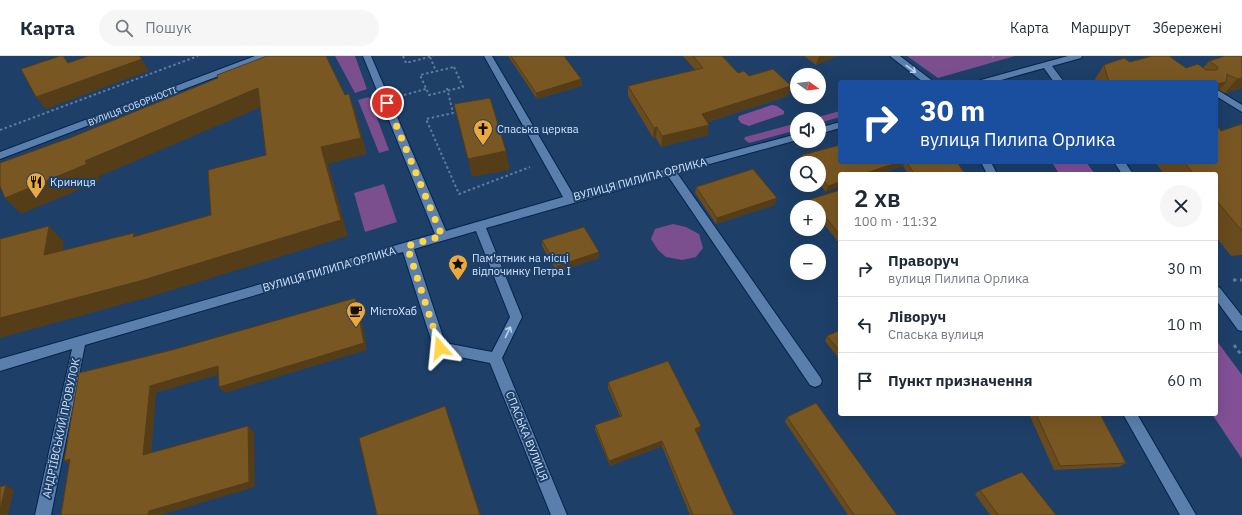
<!DOCTYPE html>
<html lang="uk">
<meta charset="utf-8">
<style>
:root{--surface:#fff;--page:#f6f6f7;--text:#1f2937;--muted:#747a83;--line:#e0e1e3}
body{margin:0;font-family:"IBM Plex Sans",sans-serif;background:var(--page);color:var(--text);height:100vh;display:flex;flex-direction:column;font-size:15px;white-space:nowrap}
*{box-sizing:border-box;margin:0}
p{font-size:13px;color:var(--muted)}
.icon{flex:none;width:22px;height:22px;fill:none;stroke:currentColor;stroke-width:2;stroke-linecap:round;stroke-linejoin:round}
.map{position:relative;flex:1;overflow:hidden}
.sheet{position:absolute;left:838px;top:116px;width:380px;height:244px;display:flex;flex-direction:column;background:var(--surface);border-radius:4px;box-shadow:0 4px 16px #0002}
.sheet>*{flex:none}
.banner{position:absolute;left:838px;top:24px;width:380px;height:84px;border-radius:4px;box-shadow:0 4px 16px #0002;background:#1a4fa0;color:#fff;overflow:hidden}
.needle{width:26px;rotate:104deg}
.fabs{position:absolute;left:790px;top:12px;display:grid;gap:8px}
.fabs a{display:grid;place-items:center;width:36px;height:36px;border-radius:50%;background:var(--surface);box-shadow:0 4px 16px #0002;font-size:20px}
.pin{position:absolute;display:grid;place-items:center;width:34px;height:34px;color:#fff;margin:-17px;border:2px solid #fff;border-radius:50%;box-shadow:0 1px 4px #0007}
.me{position:absolute;width:44px;margin:-22px;rotate:342deg;stroke-linejoin:round;filter:drop-shadow(0 0 3px #0008)}
.turn{display:flex;align-items:center;gap:14px;height:84px;padding:0 16px;font-size:18px}
.turn .icon{width:52px;height:52px;stroke-width:2.5}
.turn b{display:block;font-size:28px;line-height:34px}
.round{display:grid;place-items:center;flex:none;width:42px;height:42px;border-radius:21px;background:var(--page)}
.head{display:flex;align-items:center;justify-content:space-between;height:68px;padding:0 16px}
h1{font-size:24px;font-weight:600;line-height:30px}
ul{padding:0;list-style:none}
li{display:flex;align-items:center;gap:12px;height:56px;padding:0 16px;border-top:1px solid var(--line)}
li div{flex:1}
li b{display:block;font-size:15px}
li em{font-style:normal}
header{display:flex;align-items:center;gap:24px;box-sizing:border-box;height:56px;padding:0 20px;background:var(--surface);border-bottom:1px solid var(--line)}
header strong{font-size:19px}
nav{display:flex;gap:22px;margin-inline-start:auto;font-size:14px}
.search{width:280px;height:36px;background:var(--page);display:flex;align-items:center;gap:10px;box-sizing:border-box;padding:0 14px;border-radius:22px;color:var(--muted);font-size:15px}
.map>svg:first-child{display:block}
.green{fill:#7b4e8e}
.forest{fill:#815096}
.lines{fill:none;stroke-linecap:round;stroke-linejoin:round}
.minor-casing{stroke:#03244b;stroke-width:2}
.path-far1{stroke:#5f7b9f;stroke-width:2;stroke-dasharray:2.5 2.5;stroke-linecap:butt}
.path{stroke:#5f7b9f;stroke-width:3;stroke-dasharray:3.5 3.5;stroke-linecap:butt}
.minor{fill:#5b7fad;fill-rule:evenodd}
.wall{fill:#684b1e}
.shaded-wall{fill:#553d18}
.building{fill:#795723;stroke:#553d18}
.oneway{stroke:#bad1ef}
.route{stroke:#ffd54a;stroke-width:7;stroke-dasharray:0 12.6}
.labels{text-anchor:middle;dominant-baseline:central;stroke-width:4;stroke-linejoin:round;paint-order:stroke}
.far-street-label{font-size:9px;fill:#d2e5ff;stroke:#1d3f68}
.poi-label{font-size:11px;fill:#d2e5ff;stroke:#1d3f68;text-anchor:start}
.street-label{font-size:11px;fill:#d2e5ff;stroke:#1d3f68}
</style>
<header>
<strong>Карта</strong>
<div class="search"><svg class="icon" aria-label="search" viewBox="0 0 24 24"><circle cx="10" cy="10" r="6"/><path d="M15 15l6 6"/></svg>Пошук</div>
<nav><a>Карта</a><a>Маршрут</a><a>Збережені</a></nav>
</header>
<div class="map">
<svg width="1242" height="459" viewBox="0 0 1242 459">
<rect width="100%" height="100%" fill="#1d3f68"/>
<path class="green" d="M335,0h20l12,33 -12,4z
M907,0h108l-77,22z
M369,41l20,53 -10,3 -21,-53z
M840,55v6l-21,6v-4h-8z
M797,67v7l-48,13 -5,-4 1,-2z
M384,128l13,38 -32,10 -11,-39z
M673,168l13,3 13,7 4,14 -7,9 -14,3 -16,-3 -8,-7 -7,-11 4,-10z"/>
<path class="forest" d="M772,49l5,1 7,5v3l-35,12 -8,-3 -3,-4 1,-3z
M1052,106h34l9,12h-36z
M1216,284l26,35v84l-30,-45h4z"/>
<g class="lines">
<defs>
<path id="minor" d="M255,0h12l-1,2 -266,101v-7z
M363,0h8l75,175 117,-34 -79,-141h8l81,138 224,-60v6l-120,33 143,204 2,4 -2,4 -5,2 -5,-2 -142,-209 -182,52 36,89 -20,41 65,157h-16l-61,-152 -55,-11 -32,-100 -318,93 -34,170h-16l37,-166 -72,22v-12l435,-125zM476,175l34,86 -18,35 -47,-9 -31,-94z
M890,0h10l34,26h-11z
M1068,0h14l-1,2 -29,8 12,16h-10l-10,-14 -50,14h-15l2,-2z
M1216,33l26,16v7l-26,-16z
M840,66v6l-21,6v-6z
M981,106h10l6,12h-10z
M1114,106h11l8,12h-11z
M1216,230l4,2 22,28v15l-4,-1 -22,-30z
M1123,358h14l59,101h-16z"/>
</defs>
<use href="#minor" class="minor-casing"/>
<path class="path-far1" d="M403,0l3,7 27,-7
M992,0l2,2
M430,1l6,14
M454,11l9,20 -34,8 -9,-20z
M447,32l6,25 -27,6 33,75 71,-27
M404,39l22,-6
M0,74l198,-74"/>
<path class="path" d="M1233,224h9
M1234,289l8,11"/>
<use href="#minor" class="minor"/>
</g>
<path class="wall" d="M508,0h56l17,23 1,7 -45,13z
M683,0h39l16,17 11,3 39,20 -80,26v13l-47,12 -5,-9h-3l-25,-42v-10l67,-16z
M804,0h33l-21,9z
M1242,0v32l-17,5 -6,-3 -3,-8h-120l-1,-3 9,-14 26,-3 56,6h17l6,-7z
M1242,68v131l-11,1 -15,-19v-63h-52l-9,-12h61l5,-31z
M802,99l38,7h117l8,12h-57l-5,-8 -24,8h-39l-14,18 -7,-9v-20h-18l-1,-2z
M696,131l79,18 -59,19 -21,-31z
M840,134v54l-21,-26v-11h-8l-2,-2 2,-6z
M542,184l57,12v6l-42,14 -15,-26z
M840,274v30l-15,-19 2,-5z
M608,326l92,49 -3,2 37,82h-44l-28,-69 -52,20 -15,-36v-5l25,-9 -12,-28z
M1029,358h71l26,49 -7,4 -65,3z
M787,361l110,98h-49l-63,-93z
M980,434l76,25h-66l-15,-21z"/>
<path class="shaded-wall" d="M819,0h18l-21,9z
M142,3l7,12 -103,38 -10,-12z
M1242,22v10l-17,5 12,-14z
M581,23l1,7 -45,13 -1,-6z
M1226,26l-10,12v-10z
M791,30l-3,10 -87,28 1,-10z
M258,32l8,17 -168,72 2,4 -79,33 -16,-16 80,-37z
M349,38l6,16 12,44 -39,10 20,72 -195,60 -153,42v-20l140,-37 181,-134z
M709,69l-1,10 -47,12 1,-11z
M657,71l-1,11h-3l1,-10z
M506,95l4,19 -38,7 -4,-18z
M899,106h6l-2,4 -24,8h-16z
M840,126v5l-14,5 2,-6z
M777,142l-2,7 -59,19 1,-6z
M49,170l15,16 -4,29 -16,-16z
M134,177l13,16 -14,-12z
M599,196v6l-42,14v-6z
M355,242l4,7 8,45 -142,43 -6,-6z
M218,310l6,7 -68,20 -5,67 -8,-5 7,-69z
M445,350l2,5 34,104h-1z
M248,370l6,6 1,55 -94,28h-13l1,-4z
M701,370l-1,5 -6,3 1,-5z
M662,385v5l-52,20 -1,-5z
M70,403l3,8 -9,-6z
M6,429l8,5 -6,25h-8v-5z"/>
<path class="building" d="M60,0h3l5,7 20,-7h51l3,3 -106,38 -15,-28z
M267,0h59l19,39 4,-1 12,44 -40,9 20,73 -201,61 -140,37v-79l49,-13 -5,29 90,-22 -1,4 78,-22 -3,-45 58,-15 -8,-67 -173,73 2,3 -82,34 -5,-12v-23l72,-26 146,-59 -1,-3z
M511,0h53l17,23 -45,14z
M693,0h29l16,17 6,-2 5,5 24,-7 18,17 -89,28 7,11 -47,11 -5,-9 -3,1 -26,-42 75,-18z
M1152,0h17l17,12 12,-4 8,6h11l1,-3 -9,-6 16,-5h17v22l-5,1 -10,-5 -1,8 -10,2v-2h-105l-3,-3 -4,-14 20,-7 6,4z
M490,42l16,53 -38,8 -14,-55z
M1242,68v107l-26,-31v-26h-22l-10,-12h32v-35h2l3,4z
M840,89v17h59l-36,12h-23v8l-12,4 -9,-11v-12h-11l-6,-8z
M907,106h50l8,12h-51z
M753,113l24,29 -60,20 -21,-31z
M840,134v45l-21,-26v-2h-2l-6,-8z
M584,171l15,25 -42,14 -15,-26z
M355,242l9,45 -145,44 -1,-21 -68,20 -7,69 105,-29 1,56 -100,29 -1,4h-87l9,-56 -6,2 15,-88 93,-23z
M840,274v21l-13,-15z
M668,305l33,65 -6,3 39,86h-41l-31,-74 -53,20 -14,-36 27,-9 -14,-34z
M816,347l81,112h-43l-67,-98z
M445,350l35,109h-103l-18,-77z
M1036,358h64l26,49 -66,3z
M1022,416l34,43h-58l-18,-25z
M6,429l-6,25v-23z"/>
<defs><path id="oneway-shaft" d="M-6 0H5M1.5-3L5.5 0L1.5 3" fill="none" stroke-width="1.6" stroke-linecap="round" stroke-linejoin="round"/></defs>
<g class="oneway">
<use href="#oneway-shaft" transform="translate(911 13) rotate(36)"/>
<use href="#oneway-shaft" transform="translate(508 276) rotate(-64)"/>
</g>
<g class="lines">
<path class="route" d="M387,47l55,133 -35,10 33,102"/>
</g>
<defs>
<symbol id="church-pin" viewBox="-11 -11 22 30"><path d="M0 17L-7.5 6A9.5 9.5 0 1 1 7.5 6Z" fill="#eda83b" stroke="#1d3f68"/><path d="M-1.2-6h2.4v3.5h3.3v2.4h-3.3V6h-2.4V-.1h-3.3v-2.4h3.3Z" fill="#111"/></symbol>
<symbol id="restaurant-pin" viewBox="-11 -11 22 30"><path d="M0 17L-7.5 6A9.5 9.5 0 1 1 7.5 6Z" fill="#eda83b" stroke="#1d3f68"/><path d="M-5-6h1v4h1v-4h1v4h1v-4h1v5L-1.5 .5V6h-2V.5L-5-1ZM5-6V6H3V1.5H1.5Q1.5-4 5-6Z" fill="#111"/></symbol>
<symbol id="sight-pin" viewBox="-11 -11 22 30"><path d="M0 17L-7.5 6A9.5 9.5 0 1 1 7.5 6Z" fill="#eda83b" stroke="#1d3f68"/><path d="M0-6L1.8-2.2L6-1.7L2.9 1.2L3.7 5.4L0 3.3L-3.7 5.4L-2.9 1.2L-6-1.7L-1.8-2.2Z" fill="#111"/></symbol>
<symbol id="cafe-pin" viewBox="-11 -11 22 30"><path d="M0 17L-7.5 6A9.5 9.5 0 1 1 7.5 6Z" fill="#eda83b" stroke="#1d3f68"/><path d="M-5.5-4.5H6V0H3Q3 3.5 0 3.5H-2.5Q-5.5 3.5-5.5 0ZM3-3.2v2h1.7v-2ZM-6 4.5H4V6H-6Z" fill="#111"/></symbol>
</defs>
<g fill-rule="evenodd">
<use href="#church-pin" x="472" y="62" width="22" height="30"/>
<use href="#restaurant-pin" x="25" y="115" width="22" height="30"/>
<use href="#sight-pin" x="447" y="197" width="22" height="30"/>
<use href="#cafe-pin" x="345" y="244" width="22" height="30"/>
</g>
<g class="labels">
<g class="far-street-label">
<text transform="translate(132 50) rotate(-21)">ВУЛИЦЯ СОБОРНОСТІ</text>
</g>
<g class="poi-label">
<text x="497" y="73">Спаська церква</text>
<text x="50" y="126">Криниця</text>
<text x="472" y="202">Пам'ятник на місці<tspan x="472" dy="13">відпочинку Петра I</tspan></text>
<text x="370" y="255">МістоХаб</text>
</g>
<g class="street-label">
<text transform="translate(640 123) rotate(-15)">ВУЛИЦЯ ПИЛИПА ОРЛИКА</text>
<text transform="translate(329 213) rotate(-16)">ВУЛИЦЯ ПИЛИПА ОРЛИКА</text>
<text transform="translate(61 372) rotate(-78)">АНДРІЇВСЬКИЙ ПРОВУЛОК</text>
<text transform="translate(527 380) rotate(68)">СПАСЬКА ВУЛИЦЯ</text>
</g>
</g>
</svg>
<div class="fabs">
<a><svg class="needle" viewBox="-14 -14 28 28"><path d="M0-13l5 13h-10z" fill="#e53935"/><path d="M0 13l5-13h-10z" fill="#747a83"/></svg></a>
<a><svg class="icon" aria-label="sound" viewBox="0 0 24 24"><path d="M4 9h4l5-4v14l-5-4H4zM17 9q2 3 0 6"/></svg></a>
<a><svg class="icon" aria-label="search" viewBox="0 0 24 24"><circle cx="10" cy="10" r="6"/><path d="M15 15l6 6"/></svg></a>
<a>+</a>
<a>−</a>
</div>
<div class="pin" style="left:387px;top:47px;background:#d93025"><svg class="icon" aria-label="arrive" viewBox="0 0 24 24"><path d="M6 21V4h12l-3 4 3 4H6"/></svg></div>
<svg class="me" style="left:440px;top:292px" viewBox="-20 -20 40 40"><path d="M0-17L14 15 0 8-14 15z" fill="#ffd54a" stroke="#fff" stroke-width="4"/></svg>
<div class="banner">
<div class="turn"><svg class="icon" aria-label="right" viewBox="0 0 24 24"><path d="M7 20v-9h11M14 6l5 5-5 5"/></svg><div><b>30 m</b>вулиця Пилипа Орлика</div></div>
</div>
<section class="sheet">
<div class="head"><div><h1>2 хв</h1><p>100 m · 11:32</p></div><a class="round"><svg class="icon" aria-label="close" viewBox="0 0 24 24"><path d="M6 6l12 12M18 6L6 18"/></svg></a></div>
<ul>
<li><svg class="icon" aria-label="right" viewBox="0 0 24 24"><path d="M7 20v-9h11M14 6l5 5-5 5"/></svg><div><b>Праворуч</b><p>вулиця Пилипа Орлика</p></div><em>30 m</em></li>
<li><svg class="icon" aria-label="left" viewBox="0 0 24 24"><path d="M17 20v-9H6M10 6l-5 5 5 5"/></svg><div><b>Ліворуч</b><p>Спаська вулиця</p></div><em>10 m</em></li>
<li><svg class="icon" aria-label="arrive" viewBox="0 0 24 24"><path d="M6 21V4h12l-3 4 3 4H6"/></svg><div><b>Пункт призначення</b></div><em>60 m</em></li>
</ul>
</section>
</div>
